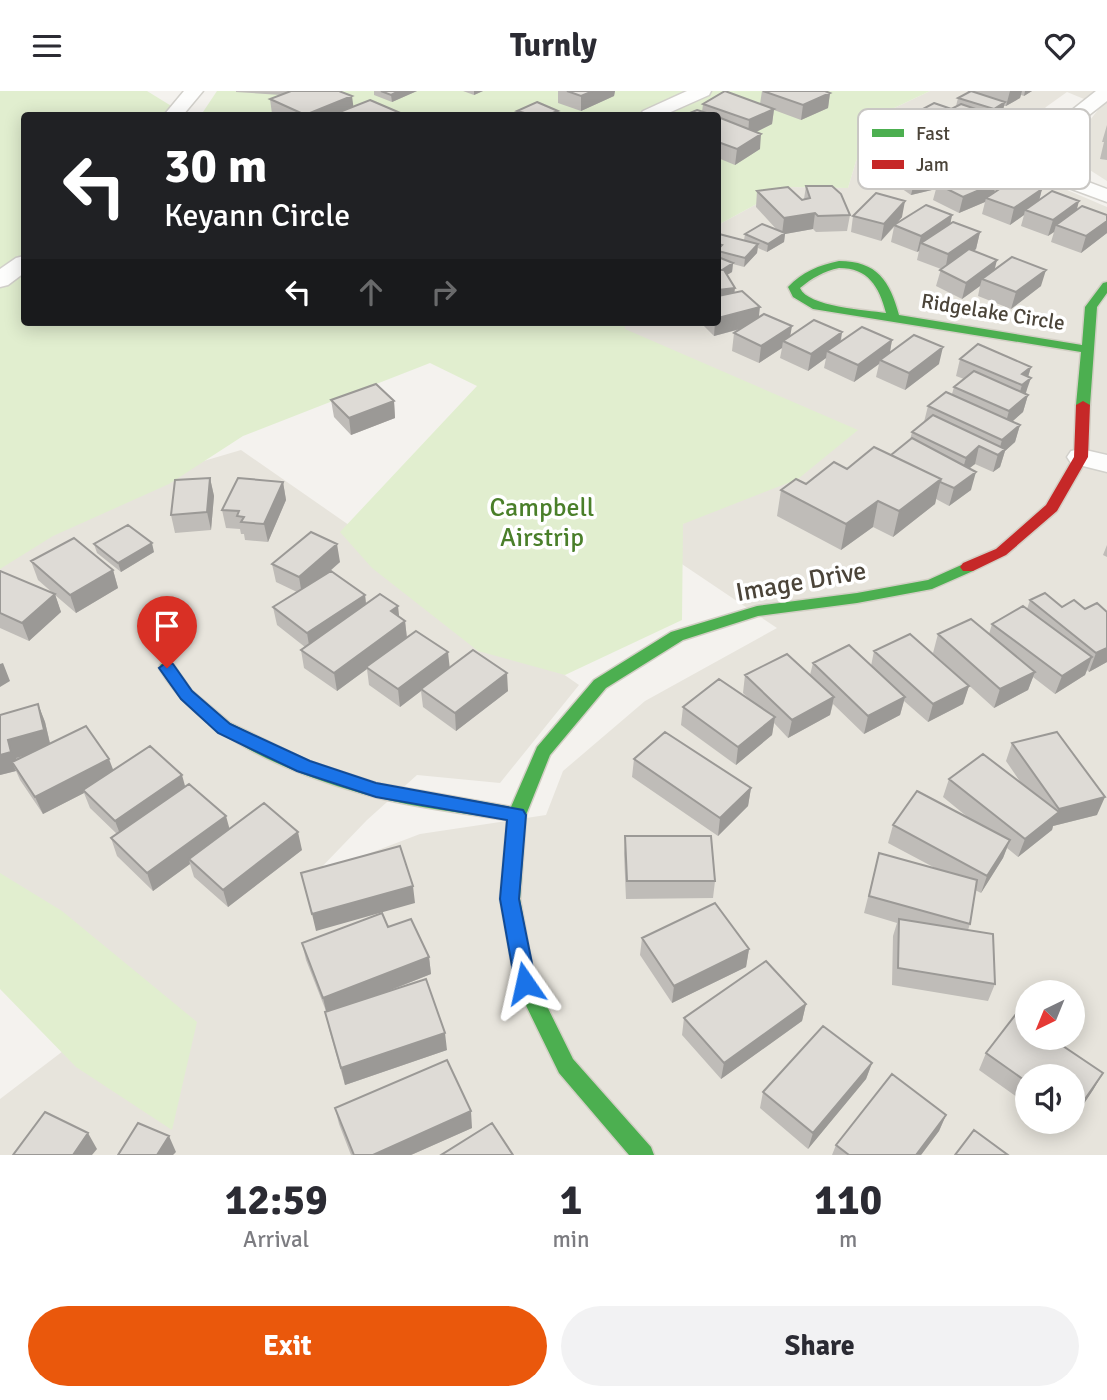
<!DOCTYPE html>
<style>
:root{--surface:#fff;--page:#f2f2f3;--text:#2b2b33;--muted:#7c7c81;--accent:#ea580c}
body{margin:0;font-family:Signika,sans-serif;background:var(--page);color:var(--text);height:100vh;display:flex;flex-direction:column;font-size:26px;white-space:nowrap}
*{box-sizing:border-box;margin:0}
p{font-size:23px;color:var(--muted)}
.icon{flex:none;width:38px;height:38px;fill:none;stroke:currentColor;stroke-width:2;stroke-linecap:round;stroke-linejoin:round}
.map{position:relative;height:1064px;overflow:hidden}
.drawer{display:flex;flex-direction:column;background:var(--surface);flex:1}
.drawer>*{flex:none}
.top-card{position:absolute;left:21px;top:21px;width:700px;height:214px;border-radius:7px;box-shadow:0 4px 18px #0003;background:#202124;color:#fff;overflow:hidden}
.needle{width:46px;rotate:223deg}
.fabs{position:absolute;left:1015px;top:889px;display:grid;gap:14px}
.fabs a{display:grid;place-items:center;width:70px;height:70px;border-radius:50%;background:var(--surface);box-shadow:0 4px 18px #0003;font-size:35px}
.pin{position:absolute;display:grid;place-items:center;width:60px;height:60px;color:#fff;margin:-72px -30px;border-radius:50% 50% 50% 0;rotate:-45deg;box-shadow:0 0 7px #0007}
.pin .icon{rotate:45deg}
.me{position:absolute;width:77px;margin:-38px;rotate:349deg;stroke-linejoin:round;filter:drop-shadow(0 0 5px #0008)}
.turn{display:flex;align-items:center;gap:24px;height:147px;padding:0 28px;font-size:32px}
.turn .icon{width:91px;height:91px;stroke-width:2.5}
.turn b{display:block;font-size:49px;line-height:60px}
.lanes{display:flex;align-items:center;height:66px;padding:0 28px;background:#0003;justify-content:center;gap:35px;direction:ltr}
.lanes .off{opacity:.35}
.eta{display:flex;justify-content:space-evenly;align-items:center;height:119px;text-align:center}
.eta b{font-size:42px;font-weight:700;line-height:49px}
.cta{display:flex;gap:14px;margin-top:auto;padding:14px 28px}
.cta a{flex:1;height:80px;border-radius:42px;background:var(--accent);color:#fff;font-size:28px;font-weight:700;line-height:80px;text-align:center}
.cta a+a{background:var(--page);color:var(--text)}
header{display:flex;justify-content:space-between;align-items:center;height:91px;padding:0 28px;background:var(--surface);font-size:32px;font-weight:700}
.map>svg:first-child{display:block}
.residential{fill:#e7e4dc;fill-rule:evenodd}
.green{fill:#e1eecf}
.lines{fill:none;stroke-linecap:round;stroke-linejoin:round}
.street-casing{stroke:#d2d0cb;stroke-width:3}
.fast-casing{stroke:#d3cfc5;stroke-width:3}
.jam-casing{stroke:#d3cfc5;stroke-width:3}
.street{fill:#fdfdfc;fill-rule:evenodd}
.fast{fill:#4caf50;fill-rule:evenodd}
.jam{fill:#c62828;fill-rule:evenodd}
.wall{fill:#bfbcb8}
.shaded-wall{fill:#9b9996}
.building{fill:#dedbd6;stroke:#9b9996;stroke-width:2}
.route{fill:#1a73e8;stroke:#114b97;stroke-width:2}
.labels{text-anchor:middle;dominant-baseline:central;stroke-width:7;stroke-linejoin:round;paint-order:stroke}
.far-street-label{font-size:21px;fill:#4b4439;stroke:#fff}
.park-label{font-size:26px;fill:#4a7f2a;stroke:#fff}
.street-label{font-size:26px;fill:#4b4439;stroke:#fff}
.key{fill:#fff;stroke:#c9c7c4;stroke-width:2}
.key-label{font-size:19px;fill:#4b4439}
</style>
<header><svg class="icon" aria-label="menu" viewBox="0 0 24 24"><path d="M4 6h16M4 12h16M4 18h16"/></svg>Turnly<svg class="icon" aria-label="heart" viewBox="0 0 24 24"><path d="M12 20l-8-8c-3-5 5-10 8-4 3-6 11-1 8 4z"/></svg></header>
<div class="map">
<svg width="1107" height="1064" viewBox="0 0 1107 1064">
<rect width="100%" height="100%" fill="#f4f2ee"/>
<path class="residential" d="M930,0h177v90l-36,-23v-22l16,-12 14,-18 -34,-14 -21,15 -17,20 -8,14 -23,4 -8,10 7,13 18,10 38,6 54,23v948h-1107v-56l92,-70 -92,-120v-365l112,-56 129,-38 338,235 -79,98 -83,-8 -50,45 -52,54 105,-40 126,-19 17,-44 82,-70 132,-73 -119,-80 49,-47 -111,-179h122v-97l70,-38 60,1 8,-27 34,-51zM1027,901h46v46h-46zM1027,985h46v46h-46z"/>
<path class="green" d="M0,0h147l39,24h-162v207h600l1,7 233,101 -60,49 -115,45 -1,96 -117,55 -87,-24 -106,-83 -32,-36 137,-146 -47,-23 -187,73 -74,48 -116,52 -53,33z
M217,0h713l-40,19 -34,51 -8,27 -60,-1 -70,38v-110h-517z
M0,782l62,38 135,111 -25,108 -96,-63 -76,-78z"/>
<g class="lines">
<defs>
<path id="street" d="M184,0h19l-20,24h-19z
M687,0h24l-2,4 -45,20h-24l3,-4z
M1096,0h11v10l-32,25 -23,36 31,18 24,9v13l-38,-14 -38,-24 31,-46z
M24,165v17l-16,12 -8,2v-18l16,-11z
M1081,358l26,6v17l-36,-9 -4,-6 4,-6z"/>
<path id="fast" d="M839,170c38,0 51,20 60,54l183,30 3,-38 18,-24 4,-1v11l-10,14 -7,98 -7,4 -7,-4 5,-53 -268,-43 -20,-12 -5,-10c14,-15 31,-22 51,-26zM839,177c29,0 40,18 47,45 -20,-3 -78,-6 -86,-25 12,-10 24,-17 39,-20z
M968,471l5,1 3,4 -3,4 -41,18 -75,14 -99,13 -75,24 -77,48 -56,67 -24,60 -6,84 15,83 38,77 78,88 3,8h-25l-70,-82 -44,-90 -15,-84 7,-79c-43,-7 -89,-12 -132,-23 -78,-21 -174,-57 -216,-129l2,-4h12l19,27 38,32 79,38 67,22 135,24 26,-60 57,-67 77,-48 86,-26 100,-13 71,-13z"/>
<path id="jam" d="M1083,310l7,4 -2,52 -31,54 -51,44 -33,16h-10l-3,-4 3,-4 33,-14 50,-44 28,-48 2,-52z"/>
</defs>
<use href="#street" class="street-casing"/>
<use href="#fast" class="fast-casing"/>
<use href="#jam" class="jam-casing"/>
<use href="#street" class="street"/>
<use href="#fast" class="fast"/>
<use href="#jam" class="jam"/>
</g>
<path class="wall" d="M236,0h103l14,16 52,8h-130l-3,-1 -2,-15 11,-4 -45,-3z
M374,0h43l-25,11 -18,-7z
M463,0h20l-9,4z
M558,0h57l-1,5 -33,15 -23,-8z
M762,0l68,2 -2,15 -27,12 -27,-10 -2,14 -16,8 4,17 -25,16 -17,-7v-43h-33l17,-3 1,-8h57z
M968,0h64l-8,5 -3,-1 -1,3 -14,8h-2l-1,4 -8,5 2,9 -13,8 -14,-4 -1,3 -14,9 -5,-2 -8,10v18l-6,1 16,11 44,5 -2,10 25,-4h23l-3,11 38,10 30,5v18l-26,20 -30,-11 3,-10 -6,4 -27,-10 3,-11 -14,10 -28,-11 3,-12 -26,11 -26,-13 3,-11 -25,6 -16,-11 2,-8 30,-7 -29,4 -15,-13 3,-16 14,-2 -3,-1 3,-15 18,-10 1,-5 32,-2 5,-3 2,-8 9,-5z
M517,20l41,4h-41z
M1107,34v35l-7,-1 4,-17h-2z
M806,95l44,29 -3,16 -31,1 -3,-3 -28,5 -1,8 -17,10 -9,-4 -1,5 -13,14 -11,-3 -1,8 -5,3 7,17 25,25 31,19 52,-4 -1,10 51,-2 -2,12 49,12 -34,26 -29,-13 3,-13 -25,18 -30,-14 2,-10 -18,13 -28,-13 2,-10 -23,15 -27,-12 2,-18 7,-4 -27,7 -14,-14h18v-87l26,5 1,-6 33,-3 -22,-24 1,-16 45,9 2,-1z
M952,124l-2,9 30,8 -4,17 -2,2 21,19 46,16 -30,23 -33,-13 2,-10 -18,13 -26,-13 5,-17 -24,-9 2,-9 -2,1 -26,-10 3,-15 -13,14 -30,-9 2,-16 49,1 -6,7z
M960,268l71,8 -3,10 -2,17 2,1 -5,17 -11,9 8,4 -5,17 -10,9 -5,16 -7,5 -18,-8 -6,4 2,22 -22,16 -13,-7 -1,5 -42,33 -20,-10 -32,23 -64,-34 4,-26 25,-6 41,-15 44,-14 19,-15 2,-8 12,-10 4,-16 24,-12 2,-7 10,-8 -8,-3z
M331,309l63,1 1,17 -44,17 -17,-18z
M210,387l4,18 -3,34 -36,3 -4,-18z
M283,391l3,18 -18,42 -23,-2 -1,-6h-3l-1,-5 -14,-1 -4,-18z
M94,453l60,8 -33,20 -24,-19z
M1107,454v12l-4,-2z
M31,470l82,9 5,18 -42,25 -21,-18 6,17 -32,29 -29,-13v-56l54,22 -16,-14z
M340,471l-13,12 38,21 1,9 34,13 5,4 2,17 42,30 59,23 -52,40 -33,-24 -2,-16 -21,16 -31,-22 -2,-16 -30,22 -33,-23 -3,-18 4,-3 -28,-22 -4,-18 24,-15 -21,-10 -4,-18z
M1030,509l32,7 45,5v50l-18,10 -2,-2 -2,5 -30,19 -22,-17 -5,13 -34,18 -61,-55 5,-19h51l3,-10 35,-15z
M874,560l95,35 -6,18 -35,18 -24,-21 -4,14 -36,19 -31,-30 -3,11 -42,23 -14,-15 -2,12 -36,30 -55,-40 2,-18 67,-7 -7,-7 2,-18h65l3,-12 58,3z
M38,613l7,18 5,21 64,27 71,17 44,42 73,21 -74,57 -34,-30 -4,-13 -37,27 -36,-35 -6,-18 6,-4 -27,-26 -6,-15 -41,21 -23,-34 -4,-9 -16,4z
M1012,652l85,72 -44,11 -1,4 -34,27 -11,-9 -4,10 -22,35 -6,-3 -5,34 -2,6 27,54 -7,17 -96,-16 1,-49 4,-13 -33,-10 15,-60 58,16 -49,-26 5,-18 77,-6 -27,-22 6,-18 72,4 -15,-22z
M634,668l117,29 -3,18 -30,30 -86,-59z
M625,745l90,45 -2,17 -87,1 -2,-45z
M388,836l41,30 2,17 -45,18 61,58 -102,35 -16,-56 -3,-18 -20,-51 -4,-17z
M642,847l107,11 -3,18 -74,36 -32,-48z
M806,913l-4,17 -81,58 -39,-44 2,-17z
M986,962l117,20 -10,17 -20,30v-44h-46v28l-48,-34z
M872,972l-6,16 -58,70 -48,-41 3,-16z
M335,1017l137,20 -61,27h-60l-12,-31z
M946,1024l-7,16 -18,24h-89l4,-10z
M1051,1031h20l-6,9z"/>
<path class="shaded-wall" d="M399,0h18l-25,11 -1,-7z
M474,0h9l-9,4z
M593,0h22l-1,5 -33,15v-15z
M1010,0h12l-2,7 -14,8z
M1025,0h7l-8,5z
M830,2l-2,15 -27,12 2,-15z
M352,5l2,15 -11,4h-38z
M1005,11l-2,8 -11,7 2,-8z
M774,18l-2,15 -24,12 1,-16z
M558,20v4h-11z
M972,25l-3,15 -14,9 3,-16z
M999,26l-2,7 -13,8 2,-8z
M953,33l-3,16 -11,11 3,-15z
M761,43l-1,15 -25,16 2,-16z
M945,60l-3,15 -44,7 3,-16z
M952,87l-15,6 -1,5 -25,6 2,-8z
M996,92l-3,16 -7,-1 -1,4 -26,11 4,-16z
M1042,98l-4,16 -13,5 -1,5 -14,10 4,-17z
M905,110l-3,16 -21,24 3,-17z
M1079,110l-4,16 -19,8 -2,7 -6,4 5,-16z
M815,122l-2,16 -28,5 -1,8 -17,10 1,-8 14,-10 2,-16z
M952,124l-3,16 -28,12 -2,8 -2,1 4,-16z
M1107,130v12l-26,20 5,-17z
M980,141l-4,17 -31,22 3,-17z
M758,153l-1,9 -13,14 1,-9z
M997,169l-4,16 -11,3 -2,7 -18,13 4,-16z
M733,172l-1,9 -14,8v-7z
M1046,179l-5,16 -30,23 5,-17z
M735,197l-2,17 -15,1v-16z
M760,216l-2,17 -44,12 1,-14h3v-4z
M792,235l-3,17 -6,-2 -1,7 -23,15 2,-17z
M842,241l-3,17 -12,2 -1,7 -18,13 3,-17z
M892,249l-3,17 -9,3 -1,4 -25,18 4,-17z
M943,256l-4,17 -34,26 4,-17z
M1031,276l-4,13 4,-2 -6,17 -8,7 5,-17v-11z
M1028,304l-5,17 -19,17 5,-18z
M394,310l1,17 -44,17 -2,-17z
M1020,334l-5,17 -10,9 -5,16 -7,5 9,-32z
M979,355l-4,18 -14,11 5,-17z
M976,381l-5,18 -22,16 5,-18z
M210,387l4,18 -3,34 -4,-18z
M941,388l-6,25 -42,33 6,-26z
M283,391l3,18 -18,42 -4,-18z
M878,410l-5,26 -32,23 5,-26z
M152,452l2,9 -33,20 -3,-9z
M337,453l3,18 -38,33 -3,-18z
M113,479l5,18 -42,25 -6,-18z
M55,503l6,18 -32,29 -7,-18z
M365,504l2,18 -57,38 -3,-18z
M398,515l2,18 -9,-13z
M405,530l2,18 -41,28 1,2 -30,22 -3,-18z
M1107,557v14l-18,10 7,-19z
M448,561l2,18 -29,19v2l-21,16 -2,-18z
M1092,566l-7,18 -30,19 7,-18z
M3,572l7,18 -10,6v-23z
M1035,581l-7,18 -34,18 6,-19z
M507,582l1,18 -52,40 -1,-18z
M969,595l-6,18 -35,18 5,-18z
M834,606l-4,18 -42,23 4,-18z
M905,606l-5,18 -36,19 4,-18z
M38,613l7,18 6,26 -35,10 3,12 -7,-8 4,9 -16,4v-20l8,-15z
M775,626l-3,18 -36,30 2,-18z
M109,668l7,18 -33,13 1,3 -41,21 -8,-17z
M182,684l5,18 -65,46 -7,-18z
M751,697l-3,18 -30,30 2,-18z
M1105,706l-8,18 -44,11 -1,4 -34,27 7,-18 32,-25 2,-5z
M226,725l5,18 -42,25 1,5 -37,27 -6,-18z
M298,741l4,18 -74,57 -5,-17z
M1010,749l-7,18 -22,35 6,-17z
M413,795l2,17 -99,28 -4,-17z
M749,858l-3,18 -74,36 2,-17z
M429,866l2,17 -104,41 -4,-17z
M806,913l-4,17 -81,58 3,-16z
M445,942l2,17 -102,35 -4,-17z
M872,972l-6,16 -58,70 5,-16z
M1103,982l-10,17 -20,30 1,-5z
M471,1020l1,17 -61,27h-38z
M946,1024l-7,16 -18,24h-5z
M88,1042l9,16 -5,6h-19z
M169,1045l7,16 -3,3h-16z"/>
<path class="building" d="M291,0h48l13,5 -47,19h-9l5,-2 -31,-14z
M381,0h18l-8,4z
M567,0h26l-12,5z
M725,0l49,18 -25,11 -46,-16z
M763,0h62l5,2 -27,12z
M971,0l34,11 -11,7 -36,-11z
M370,9l35,15h-73z
M537,11l21,9 -11,4h-15l-15,-4z
M934,12l38,13 -14,8 -39,-13z
M961,13l38,13 -13,7 -14,-4v-4l-21,-7z
M697,19l16,5h-28z
M509,22l7,2h-14z
M718,26l43,17 -24,15 -19,-7z
M970,80l26,12 -33,14 -26,-13z
M1007,93l12,5 8,-5 15,5 -28,19 -28,-10z
M806,95h26l9,8 9,21 -32,1 -3,-3 -31,5 -27,-27 31,-4 14,13 8,-2z
M1052,100l27,10 -26,19 -28,-10z
M876,102l29,8 -21,23 -31,-8z
M926,114l26,10 -31,21 -27,-11z
M1082,115l25,9v6l-21,15 -30,-11z
M953,131l27,10 -32,22 -27,-11z
M762,133l23,9 -17,11 -23,-10z
M719,143l39,10 -13,14 -27,-7v-2l4,-4 -4,-1v-9z
M969,158l28,11 -31,23 -26,-13z
M718,166l15,6 -11,7h-4z
M1012,166l34,13 -30,22 -34,-13z
M718,179h6l11,18 -17,2z
M742,200l18,16 -42,11v-22z
M764,223l28,12 -31,20 -27,-13z
M814,229l28,12 -31,22 -28,-13z
M862,236l30,13 -34,25 -31,-14z
M914,244l29,12 -34,26 -29,-13z
M978,253l53,23 -9,7 9,4 -9,7 -62,-26z
M974,280l54,24 -19,16 -55,-24z
M376,293l18,17 -45,17 -18,-18z
M946,301l74,33 -18,15 -74,-34z
M933,324l72,34 -7,6 -19,-9 -13,12 -54,-26z
M912,347l64,34 -22,16 -14,-6 1,-3 -50,-24z
M874,356l67,32 -42,32 -21,-10 -32,23 -65,-34 15,-11 10,5 28,-22 13,7z
M210,387l-3,34 -36,3 4,-35z
M238,387l45,4 -19,42 -23,-2 3,-5 -7,-1 2,-5 -17,-1z
M128,434l24,18 -34,20 -24,-19z
M311,441l26,12 -38,33 -27,-13z
M74,447l39,32 -43,25 -39,-34z
M0,480l55,23 -33,29 -22,-10z
M331,480l34,24 -58,38 -34,-26z
M1045,502l17,14 12,-7 11,9 12,-6 10,9v36l-11,5 -66,-53z
M380,503l18,12 -7,5 14,10 -71,52 -33,-23z
M1023,515l69,51 -30,19 -70,-52z
M971,528l64,53 -35,17 -62,-55z
M416,540l32,21 -50,37 -32,-22z
M910,543l59,52 -36,18 -59,-53z
M849,554l56,52 -37,19 -55,-53z
M473,559l34,23 -52,40 -34,-24z
M787,563l47,43 -42,23 -47,-45z
M719,588l56,38 -37,30 -55,-40z
M38,613l6,26 -36,10 3,12 -11,3v-40z
M86,635l23,33 -74,38 -23,-35z
M665,641l86,56 -31,30 -86,-59z
M1057,641l48,65 -46,12 -47,-66z
M150,655l32,29 -67,46 -32,-31z
M983,663l76,58 -34,27 -76,-60z
M189,693l37,32 -79,57 -36,-35z
M917,700l93,49 -23,36 -94,-51z
M264,712l34,29 -75,58 -34,-31z
M625,745h86l4,45h-88z
M400,755l13,40 -101,28 -11,-41z
M879,762l98,27 -7,44 -101,-28z
M715,812l34,46 -75,37 -32,-48z
M382,822l6,14 23,-8 18,38 -106,41 -21,-55z
M899,828l94,15 2,50 -97,-16z
M766,870l40,43 -82,59 -40,-45z
M426,888l19,54 -104,35 -16,-56z
M1016,923l11,7v17h24l52,35 -29,42 -1,-1v-38h-46v6l-41,-29z
M823,935l49,37 -59,70 -50,-41z
M447,969l24,51 -98,44h-19l-19,-47z
M892,983l54,41 -30,40h-67l-13,-10z
M45,1021l43,21 -15,22h-60z
M138,1032l31,13 -12,19h-39z
M492,1032l21,32h-72z
M974,1039l34,25h-53z"/>
<path class="route" d="M167,571l6,2 19,27 38,33 80,37 66,22 147,27 3,5 -7,84 17,84 -3,7 -8,2 -7,-2 -3,-7 -15,-84 7,-79 -131,-23 -79,-26 -79,-38 -37,-34 -22,-31z"/>
<g class="labels">
<g class="far-street-label">
<text transform="translate(993 221) rotate(9)">Ridgelake Circle</text>
</g>
<g class="park-label">
<text x="542" y="417">Campbell<tspan x="542" dy="30">Airstrip</tspan></text>
</g>
<g class="street-label">
<text transform="translate(801 491) rotate(-10)">Image Drive</text>
</g>
</g>
<rect x="858" y="18" width="232" height="80" rx="10" class="key"/>
<rect x="872" y="38" width="32" height="8" fill="#4caf50"/>
<rect x="872" y="69" width="32" height="9" fill="#c62828"/>
<g class="key-label">
<text x="916" y="49">Fast</text>
<text x="916" y="80">Jam</text>
</g>
</svg>
<div class="fabs">
<a><svg class="needle" viewBox="-14 -14 28 28"><path d="M0-13l5 13h-10z" fill="#e53935"/><path d="M0 13l5-13h-10z" fill="#7c7c81"/></svg></a>
<a><svg class="icon" aria-label="sound" viewBox="0 0 24 24"><path d="M4 9h4l5-4v14l-5-4H4zM17 9q2 3 0 6"/></svg></a>
</div>
<div class="pin" style="left:167px;top:577px;background:#d93025"><svg class="icon" aria-label="arrive" viewBox="0 0 24 24"><path d="M6 21V4h12l-3 4 3 4H6"/></svg></div>
<svg class="me" style="left:525px;top:892px" viewBox="-20 -20 40 40"><path d="M0-17L14 15 0 8-14 15z" fill="#1a73e8" stroke="#fff" stroke-width="4"/></svg>
<div class="top-card">
<div class="turn"><svg class="icon" aria-label="left" viewBox="0 0 24 24"><path d="M17 20v-9H6M10 6l-5 5 5 5"/></svg><div><b>30 m</b>Keyann Circle</div></div>
<div class="lanes"><svg class="icon" aria-label="left" viewBox="0 0 24 24"><path d="M17 20v-9H6M10 6l-5 5 5 5"/></svg><svg class="icon off" aria-label="ahead" viewBox="0 0 24 24"><path d="M12 20V5M6 11l6-6 6 6"/></svg><svg class="icon off" aria-label="right" viewBox="0 0 24 24"><path d="M7 20v-9h11M14 6l5 5-5 5"/></svg></div>
</div>
</div>
<section class="drawer">
<div class="eta">
<div><b>12:59</b><p>Arrival</p></div>
<div><b>1</b><p>min</p></div>
<div><b>110</b><p>m</p></div>
</div>
<div class="cta"><a>Exit</a><a>Share</a></div>
</section>
